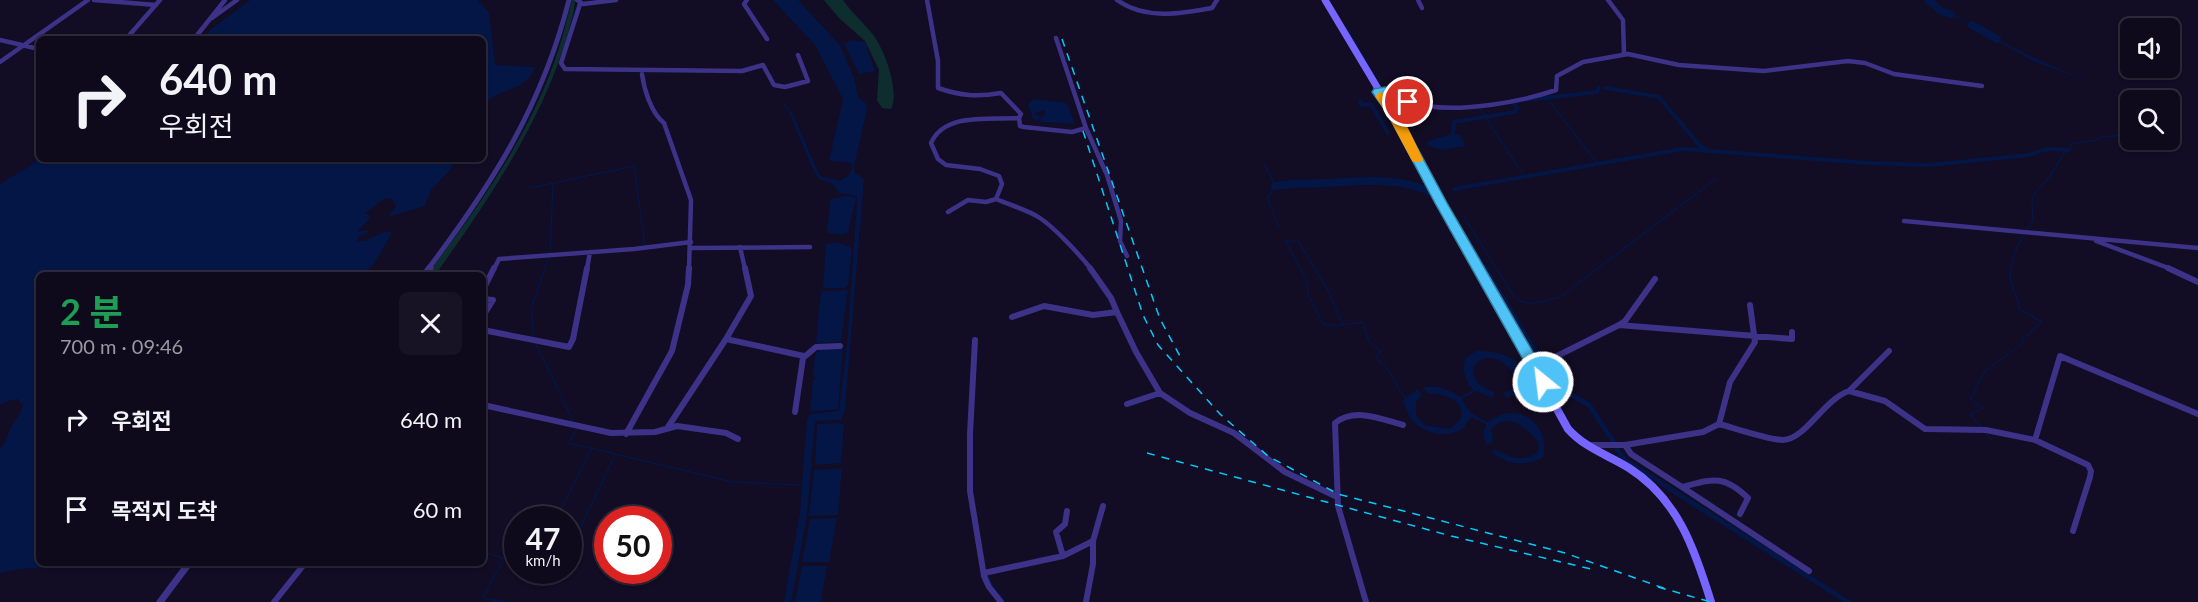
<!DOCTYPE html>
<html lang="ko">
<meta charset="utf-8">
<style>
:root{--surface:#0e091b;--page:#171224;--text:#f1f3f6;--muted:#9b9aa3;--line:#2e2a3a}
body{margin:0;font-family:Lato,"Noto Sans KR",sans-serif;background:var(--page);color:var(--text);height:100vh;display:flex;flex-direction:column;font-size:22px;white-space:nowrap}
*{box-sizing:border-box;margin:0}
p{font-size:20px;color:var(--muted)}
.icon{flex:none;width:33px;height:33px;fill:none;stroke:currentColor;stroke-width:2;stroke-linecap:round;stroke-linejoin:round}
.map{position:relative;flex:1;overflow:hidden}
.sheet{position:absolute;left:36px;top:272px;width:450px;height:294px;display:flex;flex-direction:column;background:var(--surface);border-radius:9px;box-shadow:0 2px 4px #0004,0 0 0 2px var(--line)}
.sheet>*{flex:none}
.guide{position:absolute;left:36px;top:36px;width:450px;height:126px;border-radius:9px;box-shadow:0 2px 4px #0004,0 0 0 2px var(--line);background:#0e091b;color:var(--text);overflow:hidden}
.tools{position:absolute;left:2120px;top:18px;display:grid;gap:12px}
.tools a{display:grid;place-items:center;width:60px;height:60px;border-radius:9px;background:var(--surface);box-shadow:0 2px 4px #0004,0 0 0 2px var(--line);font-size:30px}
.speed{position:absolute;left:504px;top:506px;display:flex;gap:12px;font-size:30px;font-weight:700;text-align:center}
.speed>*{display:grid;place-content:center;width:78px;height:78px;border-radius:50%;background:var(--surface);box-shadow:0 2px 4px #0004,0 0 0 2px var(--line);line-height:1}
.speed small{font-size:15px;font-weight:400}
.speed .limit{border:9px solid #d22;background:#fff;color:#111}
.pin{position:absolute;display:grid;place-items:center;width:51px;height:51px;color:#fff;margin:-26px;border:3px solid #fff;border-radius:50%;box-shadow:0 2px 6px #0007}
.me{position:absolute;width:66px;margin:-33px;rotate:331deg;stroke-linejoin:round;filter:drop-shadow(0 0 4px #0008)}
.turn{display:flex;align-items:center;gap:21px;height:126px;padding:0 24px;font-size:27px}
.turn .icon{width:78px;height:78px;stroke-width:2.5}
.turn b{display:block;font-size:42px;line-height:51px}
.round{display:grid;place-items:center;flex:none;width:63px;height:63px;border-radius:9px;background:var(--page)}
.headline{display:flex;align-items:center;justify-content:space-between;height:102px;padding:0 24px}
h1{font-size:36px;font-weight:700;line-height:45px;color:#1e9e55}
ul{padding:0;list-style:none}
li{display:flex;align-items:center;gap:18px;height:90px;padding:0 24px}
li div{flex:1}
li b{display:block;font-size:22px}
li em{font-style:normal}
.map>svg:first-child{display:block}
.green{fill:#0e2d2f}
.water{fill:#041645}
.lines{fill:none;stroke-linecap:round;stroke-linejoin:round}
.stream{stroke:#041645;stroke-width:1.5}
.canal-far1{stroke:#041645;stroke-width:4}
.canal{stroke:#041645;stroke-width:5}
.river{stroke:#041645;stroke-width:8}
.minor-far1{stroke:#3c3288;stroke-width:4.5}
.minor{stroke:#3c3288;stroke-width:6}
.tertiary-far1{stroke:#3c3288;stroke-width:5}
.tertiary{stroke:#3c3288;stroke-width:7}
.secondary-far1{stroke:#7666ff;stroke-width:7}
.secondary{stroke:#7666ff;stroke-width:8}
.rail{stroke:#00ccfa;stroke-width:1.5;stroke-dasharray:8 7;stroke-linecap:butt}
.route{fill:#4fc3f7;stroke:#337fa1;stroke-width:1.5}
.slow{fill:#f59e0b}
</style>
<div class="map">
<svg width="2198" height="602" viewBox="0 0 2198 602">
<rect width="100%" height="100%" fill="#120c24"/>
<path class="green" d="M572,0h3l-1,10c-23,100 -80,181 -138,264h-9c49,-63 95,-128 124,-203 9,-23 15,-47 21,-71z
M824,0h19c9,13 22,24 31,36 11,15 26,56 17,73l-9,-1 -5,-8 2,-30 -14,-29 -26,-23z"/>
<path class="water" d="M250,0h228l11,13 6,52 40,2c-9,27 -38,19 -52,39v-67h-281l12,-12z
M773,0h25l42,45 14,32 4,20 7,5 2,7 -13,58v5l10,7 -19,230 -4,11 -26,1 -8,95 -16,86h-7l16,-90 7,-93 3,-5 29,-3 8,-68 10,-140v-7l-18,-3 -6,-9 -14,-5 -5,-7 -25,-60h3l28,64 20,5 9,-6 4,-10 -5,-3 -19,-1 14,-62 -28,-54z
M1926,0h2c12,12 19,9 31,17 55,35 116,60 178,83l-106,-40 -73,-42 -20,-7z
M852,40l13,2 10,29 -16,3 -15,-30z
M1034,99l33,4 8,21 -35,-2 1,-6 5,-2 -2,-4 -10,4 6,2 -2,6 -5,-3 -5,-15z
M1451,134l9,1 6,11 -23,4 -15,-4v-5z
M39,157v2h417l-6,11 -19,20 -6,16 -37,11 8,-11 -4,-7 -7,-1 -21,16h4l2,4 -13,14 10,-2 2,2 -11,5 -1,4h7l22,-10 6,2 -18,31 -11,10h-324v288l20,1c-20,7 -39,4 -59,10v-125c8,-6 6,-13 11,-21 4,-9 10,-12 12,-22l-5,-6 -10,2 -8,4v-220c11,-11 30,-15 39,-28z
M847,196l8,1 1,2 -8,33 -5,3 -16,-2 3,-34z
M838,242l14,6 -4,37 -3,3h-22l3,-44z
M848,290l-7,52 -25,1 5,-52z
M828,348l15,1 -5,60 -28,3 3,-32 3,-1 -3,-4 2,-20 5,-6z
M1476,351c26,0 60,9 45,42l-15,5 -2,-6 10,-3 3,-11c-30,-46 -68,0 -23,14l-1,6 -17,-7 -14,8c5,13 14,17 25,23 7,-3 14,-9 22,-9 25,-2 40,23 34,45 -20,9 -34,7 -52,-6l4,-3c15,9 26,13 42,4l2,-10c-12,-16 -32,-33 -49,-12l3,3 -1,9 -5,2 -4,-9 3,-12 -15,-7c-2,3 -5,8 -8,11 -13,11 -39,6 -49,-6 -6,-6 -8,-14 -11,-22l14,-11 5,5 -6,8v14l9,9 24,4c29,-17 2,-38 -21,-35l-5,-7c14,-2 26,2 37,10l13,-7c-8,-11 -11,-17 -8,-31z
M840,423l4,3 -3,37 -26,2 2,-41z
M842,468l-4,47 -29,1 5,-46z
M837,518l-8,44h-27l8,-43z
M802,566h25l-6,36h-26z"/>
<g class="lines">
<path class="stream" d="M1347,28l31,54
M1388,96l23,43
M1547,98l50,65
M783,103l7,8
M1480,109l44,67
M1263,162c7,14 18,23 4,35l12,31
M530,188l104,-22 11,80
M1464,217l51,81c14,10 30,3 45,-1l157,-119
M2026,229l7,-8 -1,-18 2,-9 15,-16 15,-25 8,-5 -1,-4 26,-4 2,-3 17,-1 14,-6
M1285,240l21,40 2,14 15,30 13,2 27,-4 6,20 12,9 -5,6c3,5 7,7 11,12 8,9 10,21 20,30
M1287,241h11l31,51 14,33
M534,338l-3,-29 19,-56 3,-69
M536,344l37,77
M1981,427l-11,-12 13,-7 -12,-9 14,-28 38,-28 -1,-3 20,-18 -23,-13c1,-11 -6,-17 -8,-27 -3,-14 5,-34 12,-46
M577,428l-8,15 164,39 70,3
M1986,434l6,6
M556,519l35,-69
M573,543l42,-88
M483,552l21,6 -21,40
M988,575l5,12 13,15
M485,599l23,3"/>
<path class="canal-far1" d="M1606,88l53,9 40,48 8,5
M1526,100l71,-8 2,-4
M1360,101l2,4 9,-1 17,29
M1453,134l1,-12 61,-10 2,-4 -4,-6 4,-1
M1454,189l229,-40 185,14 61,2 100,-10 18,-6 21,1
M1458,224l27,45"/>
<path class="canal" d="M1485,268l71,118 33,19 24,36
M1616,448l9,12 223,142"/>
<path class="river" d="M1928,0l13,11 9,3
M1972,25l25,14
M1275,186c18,-3 34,-2 52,-3 33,-2 71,-6 102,8"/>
<path class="minor-far1" d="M94,0l62,5
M577,0l6,4 33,-4
M747,0l-3,4 23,35
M927,0l11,61v27c23,8 39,9 63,5l20,21 -2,4
M1117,0c28,20 63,14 95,8l5,-8
M1418,0l4,8
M1608,0l15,20 1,34
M580,4l-19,59 4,6 177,2 21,-6 11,20 11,2 23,-6 -10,-26
M212,18l25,-18
M1056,38l30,90 21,47 14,46 -1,20 7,15
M126,39l34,-39
M194,39l31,-39
M0,40l39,9
M0,62l88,-62
M642,74c2,15 9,39 22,49l27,77 -2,69
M1378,92c17,-1 32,11 49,14 36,6 94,-4 129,-16l1,-14 26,-14 45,-8 51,11 85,6 84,-10 17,2 29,11 88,12
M1086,128l-14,4 -48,-5 -4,-1 -1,-8c-29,2 -74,-6 -88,25l7,16 8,6 34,4 19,7 3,8 -6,15c14,6 32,11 44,19 16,11 40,37 51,51
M948,212l20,-12 18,2 10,-3
M1904,221l294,27
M2096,241l75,28
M740,247l5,22
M691,248l119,-1
M494,269l5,-10 135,-10 57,-7
M587,269l3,-17"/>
<path class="minor" d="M2168,268l30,14
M483,290l11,-22
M483,299l10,1 -10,16
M1117,312l19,40 24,41 30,20 44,20 51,39 52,25
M1012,317l32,-11 49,9 24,-3 -6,-14 -21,-30
M1619,325l6,-4 30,-42
M483,330l86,17 4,-8 14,-71
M726,339l78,17
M975,340l-5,94v57l14,85 5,11 12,15
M1889,351l-40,40 36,10 40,28 61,1 49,10 53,25 3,6 -1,6 -17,54
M1535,367l84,-42 173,14v-7
M1127,404l33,-11
M483,405l128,28 44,-1 22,-6 49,7 12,6
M795,412l8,-54 13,-11 24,-1
M1719,424l11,-42 25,-40 -5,-37
M668,427l58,-88 25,-43 -6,-28
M626,434l46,-83 16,-66 1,-17
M2035,440l25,-84 138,58
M1591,445h34
M1682,487l127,84
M1740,514l8,-16c-25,-24 -35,-19 -66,-11l-51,-33 -6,-9 78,-13 16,-8c15,4 50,16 64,16 23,-1 40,-40 66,-49
M1063,556l-7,-24 9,-8 2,-13
M984,573l79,-17 30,-15 10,-35
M274,602l32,-40
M1086,602l7,-38v-23
M1366,602l-28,-96 -3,-83c20,-16 46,-4 68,2"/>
<path class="tertiary-far1" d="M428,269c65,-86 114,-163 141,-269"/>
<path class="tertiary" d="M425,274l5,-6
M160,602l30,-40"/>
<path class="secondary-far1" d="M1325,0l67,112 87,157"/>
<path class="secondary" d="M1479,268l89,161c17,19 40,26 61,39 49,31 66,82 82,134"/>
<path class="rail" d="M1062,39l98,280 22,41
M1083,131l60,184 15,30 62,69 48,42 70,38 227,59 101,36
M1147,453l304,83 140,33
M1658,587l53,15"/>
</g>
<path class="route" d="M1385,87l29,15 -6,4 -21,-10 11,16 49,91 101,175 2,4 -2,4h-10l-103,-183 -48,-90 -15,-21 2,-3z"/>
<path class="slow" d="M1380,92c16,6 35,51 43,67l-1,3h-9l-2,-3 -24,-45 -12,-18z"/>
</svg>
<div class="tools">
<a><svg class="icon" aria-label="sound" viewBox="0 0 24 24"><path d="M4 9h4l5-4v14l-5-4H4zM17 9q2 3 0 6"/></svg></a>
<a><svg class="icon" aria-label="search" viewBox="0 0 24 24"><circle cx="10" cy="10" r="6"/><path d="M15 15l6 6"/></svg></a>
</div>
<div class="speed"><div>47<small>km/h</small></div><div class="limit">50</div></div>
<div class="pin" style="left:1408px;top:102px;background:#d93025"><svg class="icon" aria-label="arrive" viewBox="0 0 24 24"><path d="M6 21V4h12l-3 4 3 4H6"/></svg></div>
<svg class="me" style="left:1543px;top:382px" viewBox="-20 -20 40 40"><circle r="17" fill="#4fc3f7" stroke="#fff" stroke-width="3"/><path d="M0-11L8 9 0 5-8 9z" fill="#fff"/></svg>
<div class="guide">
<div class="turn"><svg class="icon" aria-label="right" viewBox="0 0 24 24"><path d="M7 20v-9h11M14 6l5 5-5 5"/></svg><div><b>640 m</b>우회전</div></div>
</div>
<section class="sheet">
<div class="headline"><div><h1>2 분</h1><p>700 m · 09:46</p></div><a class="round"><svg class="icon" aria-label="close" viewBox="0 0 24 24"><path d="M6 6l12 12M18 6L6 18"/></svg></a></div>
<ul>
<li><svg class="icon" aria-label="right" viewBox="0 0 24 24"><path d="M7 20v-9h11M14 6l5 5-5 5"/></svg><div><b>우회전</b></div><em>640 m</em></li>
<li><svg class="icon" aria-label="arrive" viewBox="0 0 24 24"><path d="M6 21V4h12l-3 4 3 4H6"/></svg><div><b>목적지 도착</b></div><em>60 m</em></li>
</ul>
</section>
</div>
